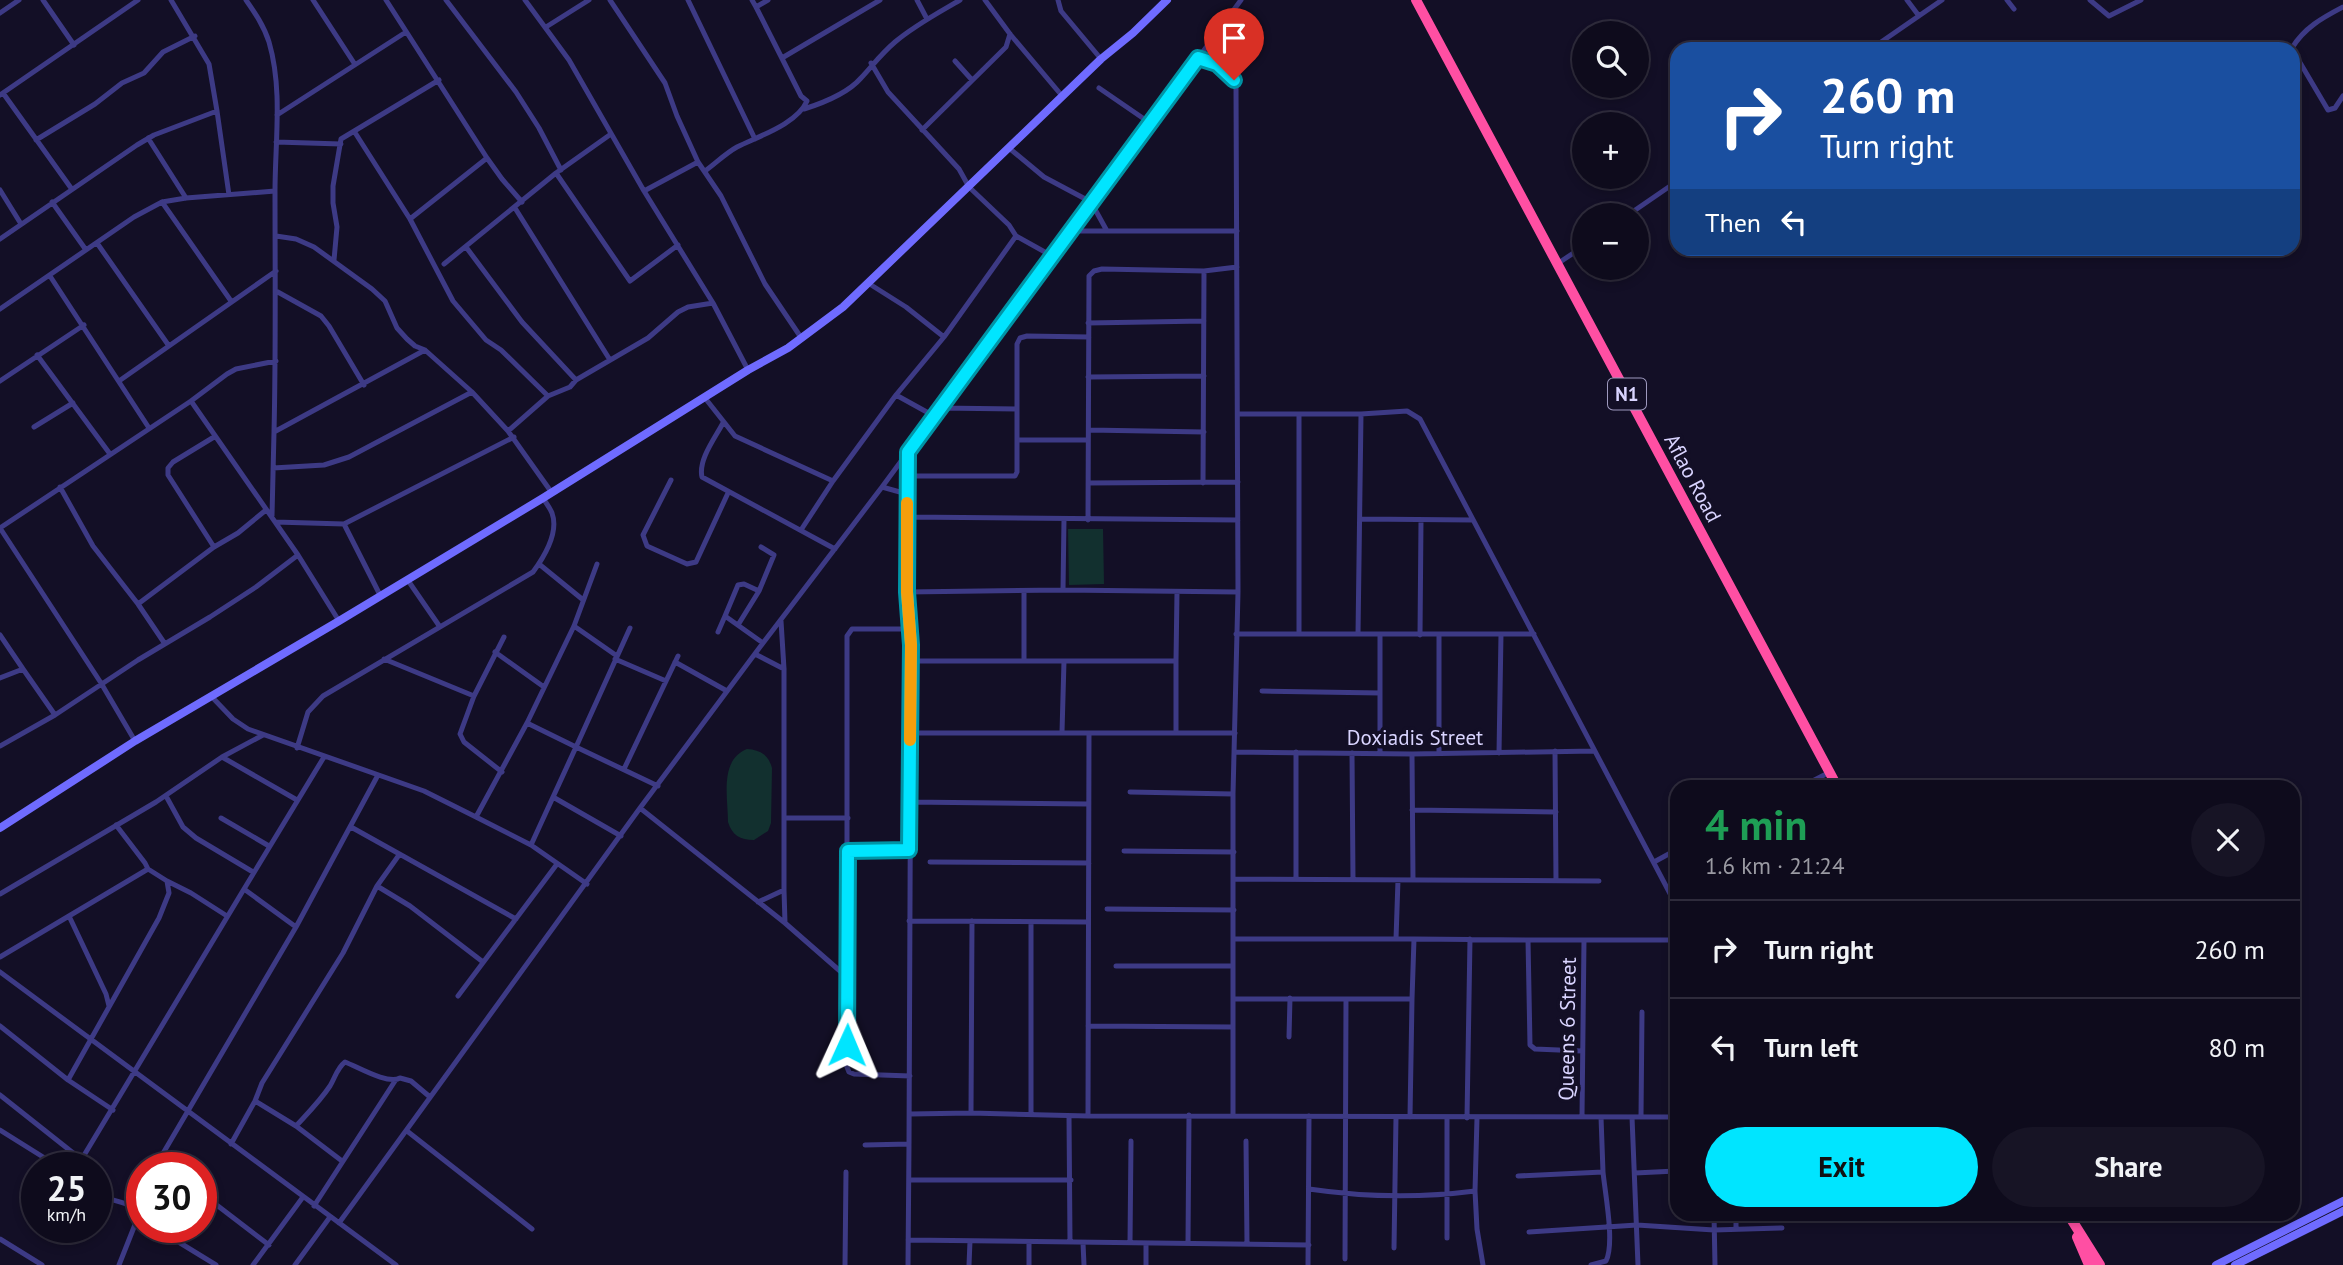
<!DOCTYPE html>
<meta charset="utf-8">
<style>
:root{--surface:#0e0b1c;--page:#171425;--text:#f1f3f6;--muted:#9b9ba3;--line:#2e2b3b;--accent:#00e5ff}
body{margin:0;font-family:"PT Sans",sans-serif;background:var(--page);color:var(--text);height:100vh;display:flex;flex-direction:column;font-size:26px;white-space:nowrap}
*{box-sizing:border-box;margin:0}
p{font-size:23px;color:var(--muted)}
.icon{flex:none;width:38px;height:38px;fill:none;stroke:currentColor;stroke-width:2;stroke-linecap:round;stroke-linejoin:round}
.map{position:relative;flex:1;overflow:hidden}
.side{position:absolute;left:1670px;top:780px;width:630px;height:441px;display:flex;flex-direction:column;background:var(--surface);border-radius:21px;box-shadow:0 4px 10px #0003,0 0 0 2px var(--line)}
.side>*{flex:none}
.banner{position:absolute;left:1670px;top:42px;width:630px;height:214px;border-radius:21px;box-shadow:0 4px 10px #0003,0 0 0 2px var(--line);background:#1a4fa0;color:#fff;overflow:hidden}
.fabs{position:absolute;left:1572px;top:21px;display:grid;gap:14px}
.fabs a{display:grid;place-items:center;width:77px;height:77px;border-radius:50%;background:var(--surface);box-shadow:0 4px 10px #0003,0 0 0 2px var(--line);font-size:35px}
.speed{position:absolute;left:21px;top:1152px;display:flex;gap:14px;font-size:35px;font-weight:700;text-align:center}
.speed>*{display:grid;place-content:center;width:91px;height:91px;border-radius:50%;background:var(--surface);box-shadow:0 4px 10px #0003,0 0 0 2px var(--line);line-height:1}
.speed small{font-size:18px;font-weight:400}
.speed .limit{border:10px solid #d22;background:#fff;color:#111}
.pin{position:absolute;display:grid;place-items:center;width:60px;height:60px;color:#fff;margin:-72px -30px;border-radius:50% 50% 50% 0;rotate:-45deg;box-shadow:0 0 7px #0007}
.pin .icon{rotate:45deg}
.me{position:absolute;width:77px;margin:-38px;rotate:1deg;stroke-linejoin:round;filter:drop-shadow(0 0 5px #0008)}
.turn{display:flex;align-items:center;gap:24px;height:147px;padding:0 35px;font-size:32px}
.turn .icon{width:91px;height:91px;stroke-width:2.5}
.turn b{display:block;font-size:49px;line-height:60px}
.then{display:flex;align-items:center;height:66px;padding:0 35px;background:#0003;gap:14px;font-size:26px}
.round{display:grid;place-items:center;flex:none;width:74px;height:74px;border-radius:37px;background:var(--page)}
.overview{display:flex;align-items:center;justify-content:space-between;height:119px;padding:0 35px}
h1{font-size:42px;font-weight:700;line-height:52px;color:#1e9e55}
.primary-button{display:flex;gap:14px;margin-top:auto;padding:14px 35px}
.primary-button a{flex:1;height:80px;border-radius:42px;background:var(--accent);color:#111;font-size:28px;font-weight:700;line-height:80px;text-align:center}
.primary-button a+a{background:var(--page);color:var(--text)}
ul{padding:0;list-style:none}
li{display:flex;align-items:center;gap:21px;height:98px;padding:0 35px;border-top:2px solid var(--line)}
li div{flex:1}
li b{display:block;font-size:26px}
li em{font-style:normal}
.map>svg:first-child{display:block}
.green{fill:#12302f}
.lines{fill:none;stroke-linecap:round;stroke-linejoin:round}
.street{stroke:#3d3a85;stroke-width:5}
.secondary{stroke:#6f6bff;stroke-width:8}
.highway{stroke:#ff4fa3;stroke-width:10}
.route-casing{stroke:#0095a6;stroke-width:18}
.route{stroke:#00e5ff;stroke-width:12}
.slow{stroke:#f59e0b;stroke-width:12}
.labels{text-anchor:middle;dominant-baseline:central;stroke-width:7;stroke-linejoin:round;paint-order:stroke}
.shield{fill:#130f26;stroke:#9e99be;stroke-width:2}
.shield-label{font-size:19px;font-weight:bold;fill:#d9d4ff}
.street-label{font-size:21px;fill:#d9d4ff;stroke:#130f26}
</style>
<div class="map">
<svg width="2343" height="1265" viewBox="0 0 2343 1265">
<rect width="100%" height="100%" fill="#130f26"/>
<path class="green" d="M1068,529h35l1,55 -35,1z
M747,749c13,1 21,5 25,19l-1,55 -3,8 -14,9c-14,0 -22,-5 -26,-18 0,-24 -9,-62 19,-73z"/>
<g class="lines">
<path class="street" d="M43,0l31,45
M171,0l38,64 8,47
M246,0c9,13 18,26 23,42 14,48 6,100 6,149 0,81 1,161 -1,241
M313,0l41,63
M386,0l101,158 15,21 20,23
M446,0l70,92 23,36 22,42
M525,0l44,60 75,131 69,112 35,67
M610,0l55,83 12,33 21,46 23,34 44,88 37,55
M688,0l67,139
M752,0l4,7 12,-7
M917,0l10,19
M985,0l25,34 53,63
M1058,0l3,11 40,48
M1907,0l12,16
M2007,0l7,9
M2090,0l19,16 32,-16
M0,13l19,-13
M546,27l43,-27
M1208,46l9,18 17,16 2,6 2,506 -5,202v322
M1871,49l71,-49
M2284,49l8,-1c12,-20 30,-30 51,-41
M2292,49l36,61 7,-2 8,-12
M782,58l98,-58
M1198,58l19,6
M955,61l17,19
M871,63l17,29 71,77 10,18 40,38 7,11 36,20
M1099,88l51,35
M3,93l68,95
M0,95l138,-95
M804,109c19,-6 44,-16 57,-31 12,-13 20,-24 34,-36 20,-17 43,-29 65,-42
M277,115l129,-83
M922,130l84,-83 4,-13
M354,131l56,88 43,82 33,39 15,10 47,46
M148,138l38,60
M36,140l59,-36 27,-21 22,-10 19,-21 32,-16
M276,142l65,2
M1009,148l35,29 47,25 16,29
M705,171c11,-8 21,-18 32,-24 22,-11 60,-23 70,-46l-6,-5 -45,-89
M556,173l74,108 48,-36
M0,190l21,34
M644,191l54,-29
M52,202l34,48
M162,202l69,99
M515,208l95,152
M1628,215l48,-33
M410,219l77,-61
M1070,231h167
M276,236l20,3 18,8 58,42 13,12 12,27 10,11 8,7 10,4 47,42 36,39 44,62
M0,239l137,-94 17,-10 63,-24 12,84
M97,243l72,103
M466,247l56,75 54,58
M334,260l3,-33 -4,-24v-17l8,-47 98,-59
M444,264l112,-91 55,-39
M1557,264l27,-18
M50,276l99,152
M868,283l38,24 38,30
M276,291l45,25 8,10 35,59
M0,309l134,-92 28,-15 24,-4 89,-7
M1088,323l116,-2
M37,355l73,99
M1088,377l116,-1
M0,381l84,-56
M119,381l157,-110
M705,398l30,38 98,45
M191,401l107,154 41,66
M940,408l77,1
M1238,414h123l46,-3 13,8 256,486
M1299,414v219
M934,416l-38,-21 48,-58 72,-101
M723,423c-8,15 -25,37 -21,54l133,72
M34,427l39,-24
M1089,430l115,2
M508,431l40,-35 22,-9 6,-7 72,-42 30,-26 10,-5 25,-4
M214,437l-41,25 -5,6v7l46,72
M1018,440h70
M908,454l-1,138 4,69 -2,483
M273,468l51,-3 25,-8 123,-65
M907,476h108l2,-4v-128l3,-6 7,-2 62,1
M671,480l-28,55 4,11 40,18 9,-2 32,-69
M1088,483l150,-1
M1203,483l1,-212
M60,487l33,59 45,58 27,40
M882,487l25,7
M272,516l2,-84 151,-82
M907,517l331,3
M1361,519l112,1
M1088,520l1,-244 5,-5 8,-2 102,2 33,-4
M275,522l69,2 170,-87
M344,524l36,71
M0,528l191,-127 36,-27 9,-5 40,-8
M0,528l101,155 34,58
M801,530l32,-49 63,-86
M761,547l13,8 -15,36 -15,-7 -6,1 -13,31 38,27
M539,564l43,35
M407,579l33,48
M1063,590l1,-71
M907,592l156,-2 175,2
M138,604l76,-57 24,-14 28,-23
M781,621l3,48v221
M738,625l21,-34
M574,626l43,30
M630,628l-54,119 82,39
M718,632l7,-16
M1236,634h298
M1358,634l3,-220
M0,635l23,34
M1420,635l1,-115
M495,652l49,35
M755,654l29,15
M384,659l90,37
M615,659l51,22
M1024,660v-69
M911,661h265l1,-69
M1176,661v71
M675,662l52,29
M0,678l23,-9 32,46
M1262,691l118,2
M211,696l22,23 15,10 176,62 52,26
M527,723l49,24 -45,98 56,39
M1062,732l2,-71
M910,733h325
M1089,733l-1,383 588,1
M0,746l55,-31 83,-55 72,-43 46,-30 42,-32
M297,748l11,-36 15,-16 210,-124c11,-15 26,-40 19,-59 -2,-5 -6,-10 -9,-15
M1555,751l1,129
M1235,752l177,2 182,-3
M1352,753l1,126
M1380,753v-118
M1439,753v-117
M1499,753l2,-119
M1412,754l1,125
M222,757l75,43
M624,769l54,-113
M502,772l-38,-30 -4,-8 14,-38 30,-59
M1799,788l31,-16
M1130,792l103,2
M166,796l17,31 13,11 57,34
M553,797l68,39
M910,802l178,2
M640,808l145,115 63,55
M1412,810l144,2
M221,818l48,28
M785,818h63
M351,827l165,92
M531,845l-55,-28 51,-94 47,-97 23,-62
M848,851l61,-1
M1124,851l110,1
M930,862l159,1
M1654,862l22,-12
M1296,878v-126
M1233,879l366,2
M167,881l24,12 36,23
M377,886l33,20 73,56
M244,889l80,-132
M0,894l156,-92 66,-45 41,-22
M758,902l26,-12 1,33
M1107,909l127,1
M69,916l37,78 3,12
M909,921l179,1
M296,927l82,-152
M1234,939h180
M1396,939l2,-59
M1528,940h148
M0,957l148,-88
M1116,966h117
M0,972l396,293
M458,996l99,-132
M1234,999h112
M1412,999l2,-60 114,1 2,105 5,4 47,2
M0,1026l68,54 45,30
M1088,1026l145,1
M1289,1037l1,-39
M910,1076l-56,-2 -5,-2 -2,-5v-431l5,-7h59
M68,1080l91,-162 10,-25 -2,-12 -19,-12 -3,-6 -29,-38
M0,1095l82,65
M255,1101l41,25 46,35
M971,1113l1,-192
M910,1114l61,-1 117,3
M1031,1114v-192
M1069,1116l1,126
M1447,1117v121
M1582,1117l2,-177
M1632,1117l6,148
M1641,1117l1,-105
M1467,1118l3,-179
M1477,1118l-2,73 2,38 6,36
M296,1126c12,-13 24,-25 34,-40 5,-8 7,-18 15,-24 13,5 43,23 55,16l11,3 19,16
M0,1130l59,37
M407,1131l125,98
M1246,1141l1,103
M231,1144l24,-43 7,-18 81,-130 34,-67 22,-31
M865,1145l44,-1 -1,121
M77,1167l167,-278 52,38 -141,240
M1635,1173l41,-2
M1518,1176l85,-4 -2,-55
M909,1180h162
M1309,1189c54,8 112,9 166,2
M201,1193l68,52
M96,1194c13,7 29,7 41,15l1,8 4,2
M130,1205l12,-18
M314,1206l81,-125
M1714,1214l1,51
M339,1223l301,-415 123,-165 119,-156 359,-487
M154,1227l62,38
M1736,1228v-14
M1529,1232l108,-7 77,5 68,-2
M0,1239l42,26
M908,1240l401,5
M1188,1242l1,-127
M1083,1243l1,22
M1130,1243l1,-102
M1394,1248l2,-131
M1345,1259l1,-260h66l-2,118
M119,1265l19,-48
M253,1265l50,-68
M295,1265l35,-48
M845,1265l1,-93
M969,1265l1,-24
M1029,1265v-22
M1146,1265v-22
M1308,1265l1,-149
M1591,1265l15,-4c9,-18 -1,-68 -3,-89"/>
<path class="secondary" d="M0,828l135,-87 204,-120 204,-123 205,-128 40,-22 55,-41 258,-248 32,-26 34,-33
M2216,1265l127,-64
M2235,1265l108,-54"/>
<path class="highway" d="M1416,0l422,788
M2068,1214l32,51
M2077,1237l12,28"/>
</g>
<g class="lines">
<defs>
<path id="route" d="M847,1045l1,-194 61,-1 2,-205 -4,-53 1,-140 290,-394 19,6 17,16"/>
</defs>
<use href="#route" class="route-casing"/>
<use href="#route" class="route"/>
<path class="slow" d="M907,503v89l4,53 -1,95"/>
</g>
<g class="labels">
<rect class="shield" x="1608" y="378.5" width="38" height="31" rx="5"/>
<g class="shield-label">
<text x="1627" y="394">N1</text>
</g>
<g class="street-label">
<text transform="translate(1693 478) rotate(62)">Aflao Road</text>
<text x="1415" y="737">Doxiadis Street</text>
<text transform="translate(1567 1029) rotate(-89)">Queens 6 Street</text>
</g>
</g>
</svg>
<div class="fabs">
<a><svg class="icon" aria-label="search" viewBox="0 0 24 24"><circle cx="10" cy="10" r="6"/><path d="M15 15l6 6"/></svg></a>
<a>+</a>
<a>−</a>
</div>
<div class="speed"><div>25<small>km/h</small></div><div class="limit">30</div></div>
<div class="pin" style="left:1234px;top:80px;background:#d93025"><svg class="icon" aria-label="arrive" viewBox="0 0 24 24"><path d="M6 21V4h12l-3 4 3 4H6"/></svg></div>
<svg class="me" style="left:847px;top:1045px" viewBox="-20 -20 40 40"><path d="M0-17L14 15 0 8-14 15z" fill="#00e5ff" stroke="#fff" stroke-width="4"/></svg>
<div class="banner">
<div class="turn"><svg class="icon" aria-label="right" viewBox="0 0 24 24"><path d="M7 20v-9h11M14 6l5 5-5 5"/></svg><div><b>260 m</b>Turn right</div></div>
<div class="then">Then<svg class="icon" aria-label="left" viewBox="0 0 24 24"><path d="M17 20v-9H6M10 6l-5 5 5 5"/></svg></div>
</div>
<section class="side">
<div class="overview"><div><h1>4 min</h1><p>1.6 km · 21:24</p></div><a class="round"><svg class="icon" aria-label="close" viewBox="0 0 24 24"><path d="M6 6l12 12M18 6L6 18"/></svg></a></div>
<ul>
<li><svg class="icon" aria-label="right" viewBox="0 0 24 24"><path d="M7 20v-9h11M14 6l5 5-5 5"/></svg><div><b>Turn right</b></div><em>260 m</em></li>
<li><svg class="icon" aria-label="left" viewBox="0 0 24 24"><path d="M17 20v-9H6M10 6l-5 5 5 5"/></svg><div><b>Turn left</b></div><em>80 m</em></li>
</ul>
<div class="primary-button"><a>Exit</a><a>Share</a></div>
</section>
</div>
